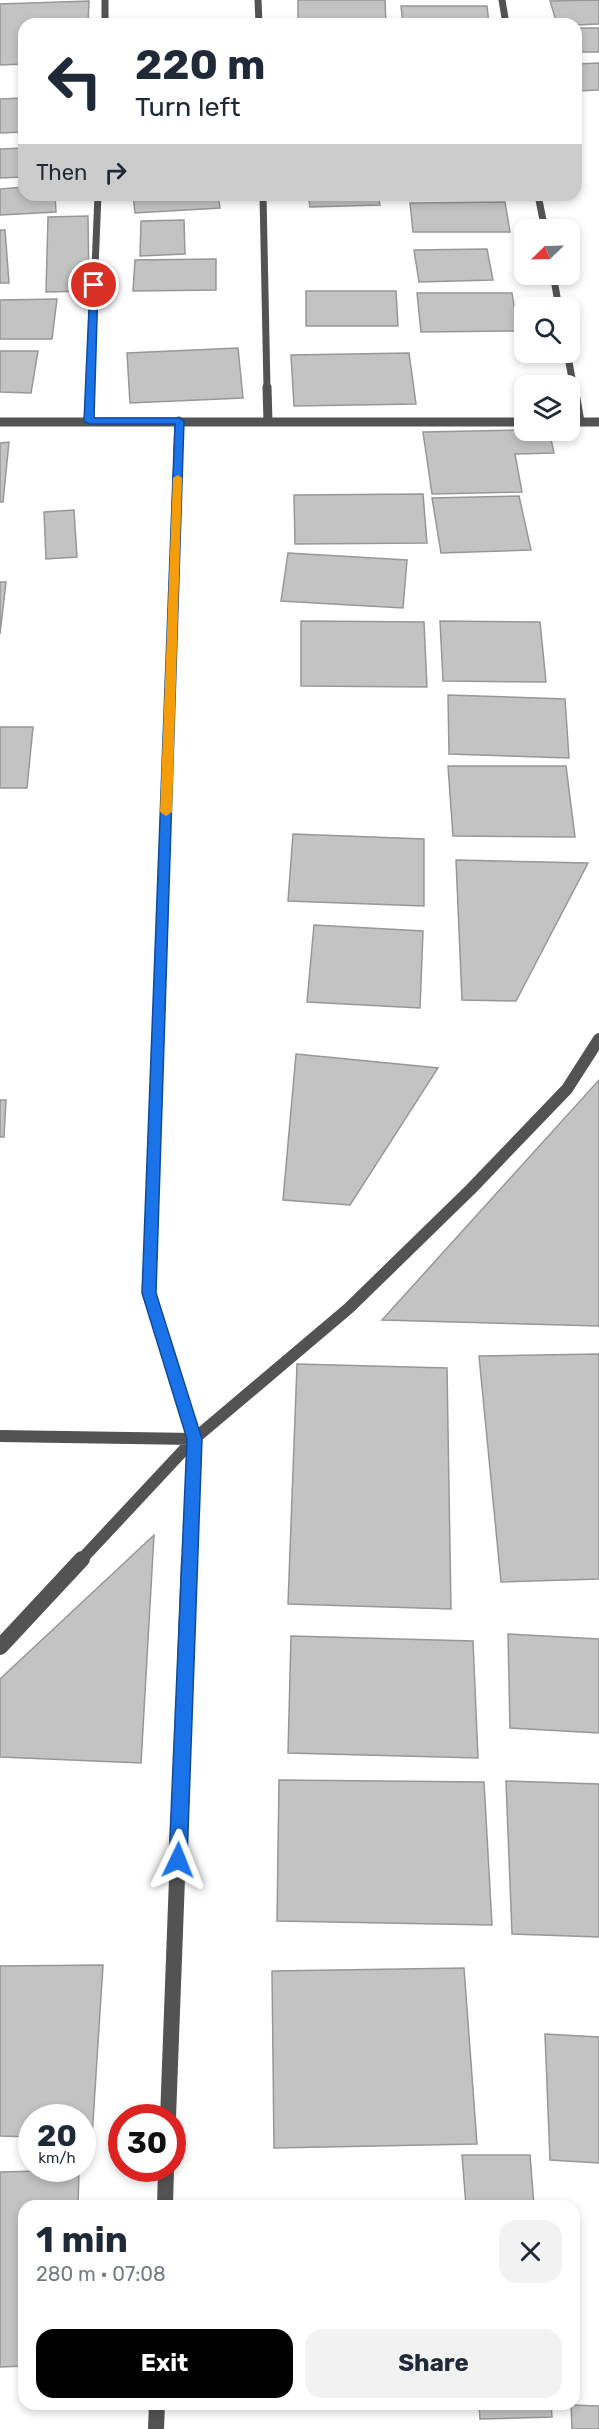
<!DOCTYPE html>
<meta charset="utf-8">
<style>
:root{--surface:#fff;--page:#f2f2f3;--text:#1f2937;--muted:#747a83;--accent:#000}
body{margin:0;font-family:Rubik,sans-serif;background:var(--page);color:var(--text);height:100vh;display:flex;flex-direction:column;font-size:22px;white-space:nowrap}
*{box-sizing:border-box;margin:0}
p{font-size:20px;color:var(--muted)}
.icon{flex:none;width:33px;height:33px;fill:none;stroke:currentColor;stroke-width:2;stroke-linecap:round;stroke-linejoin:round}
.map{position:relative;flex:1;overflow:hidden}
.details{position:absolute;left:18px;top:2200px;width:562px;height:210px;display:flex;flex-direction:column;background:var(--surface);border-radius:18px;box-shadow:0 3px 9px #0003}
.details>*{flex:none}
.guide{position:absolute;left:18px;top:18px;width:564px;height:183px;border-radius:18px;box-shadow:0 3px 9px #0003;background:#fff;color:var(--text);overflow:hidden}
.needle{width:39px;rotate:247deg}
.buttons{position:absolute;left:514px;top:219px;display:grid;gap:12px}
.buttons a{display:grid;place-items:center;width:66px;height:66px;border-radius:12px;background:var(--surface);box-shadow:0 3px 9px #0003;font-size:30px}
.speed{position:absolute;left:18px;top:2104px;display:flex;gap:12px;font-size:30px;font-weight:700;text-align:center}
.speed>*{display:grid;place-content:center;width:78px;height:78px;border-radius:50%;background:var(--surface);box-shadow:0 3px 9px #0003;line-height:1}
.speed small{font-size:15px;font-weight:400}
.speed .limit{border:9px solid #d22;background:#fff;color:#111}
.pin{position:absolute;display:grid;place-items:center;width:51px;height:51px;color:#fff;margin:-26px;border:3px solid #fff;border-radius:50%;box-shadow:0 2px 6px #0007}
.me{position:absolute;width:66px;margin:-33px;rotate:2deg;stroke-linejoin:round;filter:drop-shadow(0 0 4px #0008)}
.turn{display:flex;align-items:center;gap:21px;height:126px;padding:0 18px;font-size:27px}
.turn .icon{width:78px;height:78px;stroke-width:2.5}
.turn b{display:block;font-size:42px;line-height:51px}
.then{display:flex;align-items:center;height:57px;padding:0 18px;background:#0003;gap:12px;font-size:22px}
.round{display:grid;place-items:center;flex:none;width:63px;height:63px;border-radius:18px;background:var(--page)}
.summary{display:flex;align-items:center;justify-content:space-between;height:102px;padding:0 18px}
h1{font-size:36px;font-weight:700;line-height:45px}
.primary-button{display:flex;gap:12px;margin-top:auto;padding:12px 18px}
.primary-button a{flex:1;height:69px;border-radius:18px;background:var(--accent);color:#fff;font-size:24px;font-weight:700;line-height:69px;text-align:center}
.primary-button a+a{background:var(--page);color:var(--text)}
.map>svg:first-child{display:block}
.building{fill:#c3c3c3;stroke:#979797;stroke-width:1.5}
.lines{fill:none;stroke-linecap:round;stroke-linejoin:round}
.street-far3{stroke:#535353;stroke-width:7}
.street-far2{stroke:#535353;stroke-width:9}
.street-far1{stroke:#535353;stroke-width:12}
.street{stroke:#535353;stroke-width:16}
.route{fill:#1a73e8;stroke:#114b97;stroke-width:1.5}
.slow{fill:#f59e0b}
</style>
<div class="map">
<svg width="599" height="2429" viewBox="0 0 599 2429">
<rect width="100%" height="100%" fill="#fff"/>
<path class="building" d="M298,0h87l1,24h-88z
M599,0v24l-23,1 -19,-1 -7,-23z
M89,1l-1,23h-64v40l-24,1v-61z
M401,6h86l2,18h-86z
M576,28h23v24h-23z
M599,63v27l-23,1v-27z
M24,98v34l-24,1v-34z
M24,148v29l-24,1v-29z
M24,187v8h31l1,17 -56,3v-26z
M133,195h85l2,13 -85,5z
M308,195h70l2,10 -70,2z
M505,202l5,30h-97l-3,-29z
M88,216l1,75 -43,1 2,-75z
M184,220l1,34 -45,2 1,-35z
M0,230h5l4,53h-9z
M487,249l6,31 -74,2 -5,-32z
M216,259v31l-83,1 2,-31z
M306,291h90l2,35h-92z
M417,293h95l6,38 -97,1z
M57,299l-5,40h-52v-39z
M238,348l5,50 -113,5 -3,-50z
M0,351h38l-7,42 -31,-1z
M409,353l7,51 -122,2 -3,-51z
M525,430h24l5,23 -39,1 7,38 -90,2 -9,-62z
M9,442l-6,60h-3v-59z
M423,494l4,49 -132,1 -1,-49z
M519,496l12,54 -90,3 -9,-55z
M74,510l3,47 -31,2 -2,-47z
M288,553l119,7 -4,48 -122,-7z
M0,582h6l-6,52z
M301,621l123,1 3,65 -126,-1z
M440,621l100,1 6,60 -103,-1z
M448,695l117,4 4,59 -120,-4z
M0,727h33l-6,61h-27z
M448,766h118l9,71 -122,-1z
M293,834l131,5v67l-136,-5z
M456,860l132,3 -72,138 -54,-1z
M314,925l109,6 -3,77 -113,-6z
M296,1054l142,14 -88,137 -67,-5z
M599,1080v246l-217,-6z
M0,1100h6l-2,37h-4z
M599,1354v225l-98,3 -22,-226z
M297,1364l150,4 4,241 -163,-5z
M154,1535l-13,228 -141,-6v-78z
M508,1634l91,5v94l-89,-5z
M291,1636l182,5 5,117 -190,-5z
M279,1780l205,2 8,143 -215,-4z
M506,1781l93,3v153l-87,-3z
M103,1965l-11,172h-10v-19h-50v19l-32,-1v-170z
M464,1968l13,176 -203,4 -2,-177z
M545,2034l54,3v126l-49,-3z
M462,2155h68l4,51h-68z
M79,2170l-1,36h-54v160l-24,1v-195z
M479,2404h72l1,13 -72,2z
M571,2405l28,1v23h-27z"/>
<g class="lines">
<path class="street-far3" d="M105,0v24
M258,0l1,24
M502,0l4,24
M263,195l4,194
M538,195l7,35
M553,274l6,34
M567,352l7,37
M90,389l8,-194"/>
<path class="street-far2" d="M267,387l1,35
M574,387l6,35
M89,421l1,-34
M0,422h525
M570,422h29
M163,896l16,-475"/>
<path class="street-far1" d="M163,895l-14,398 45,146 -5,121
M0,1436l194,3
M81,1560l113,-121 155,-131 122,-119 96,-100 32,-50"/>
<path class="street" d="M0,1647l82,-88
M168,2118l21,-559
M165,2206l1,-37
M156,2429l1,-25"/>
</g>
<path class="route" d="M94,283l4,2 -4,133h85l5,3 -28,872 46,146 -15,421 -3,7 -6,2 -6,-2 -3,-7 18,-421 -45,-146 33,-869h-86l-5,-3 6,-136z"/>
<path class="slow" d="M178,475l4,3 -10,334 -6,4 -6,-4 13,-334z"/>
</svg>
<div class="buttons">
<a><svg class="needle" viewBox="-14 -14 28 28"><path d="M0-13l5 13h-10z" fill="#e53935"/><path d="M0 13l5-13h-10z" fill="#747a83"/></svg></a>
<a><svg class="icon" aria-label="search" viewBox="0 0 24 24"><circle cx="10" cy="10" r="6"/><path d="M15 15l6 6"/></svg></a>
<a><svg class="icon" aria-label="layers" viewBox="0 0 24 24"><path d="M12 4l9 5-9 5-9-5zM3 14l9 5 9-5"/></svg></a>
</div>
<div class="speed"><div>20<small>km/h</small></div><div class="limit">30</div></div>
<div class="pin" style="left:94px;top:285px;background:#d93025"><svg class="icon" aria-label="arrive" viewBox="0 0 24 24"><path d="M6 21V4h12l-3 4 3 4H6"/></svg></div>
<svg class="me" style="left:178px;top:1860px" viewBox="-20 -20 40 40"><path d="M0-17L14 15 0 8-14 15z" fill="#1a73e8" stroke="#fff" stroke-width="4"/></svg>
<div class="guide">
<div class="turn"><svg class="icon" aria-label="left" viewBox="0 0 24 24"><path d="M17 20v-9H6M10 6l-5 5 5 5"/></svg><div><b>220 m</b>Turn left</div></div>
<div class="then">Then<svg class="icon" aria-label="right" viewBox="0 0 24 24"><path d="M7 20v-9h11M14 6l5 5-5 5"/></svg></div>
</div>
<section class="details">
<div class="summary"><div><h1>1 min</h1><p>280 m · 07:08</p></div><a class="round"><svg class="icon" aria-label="close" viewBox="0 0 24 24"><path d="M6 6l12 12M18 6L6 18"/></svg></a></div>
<div class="primary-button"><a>Exit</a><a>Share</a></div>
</section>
</div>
